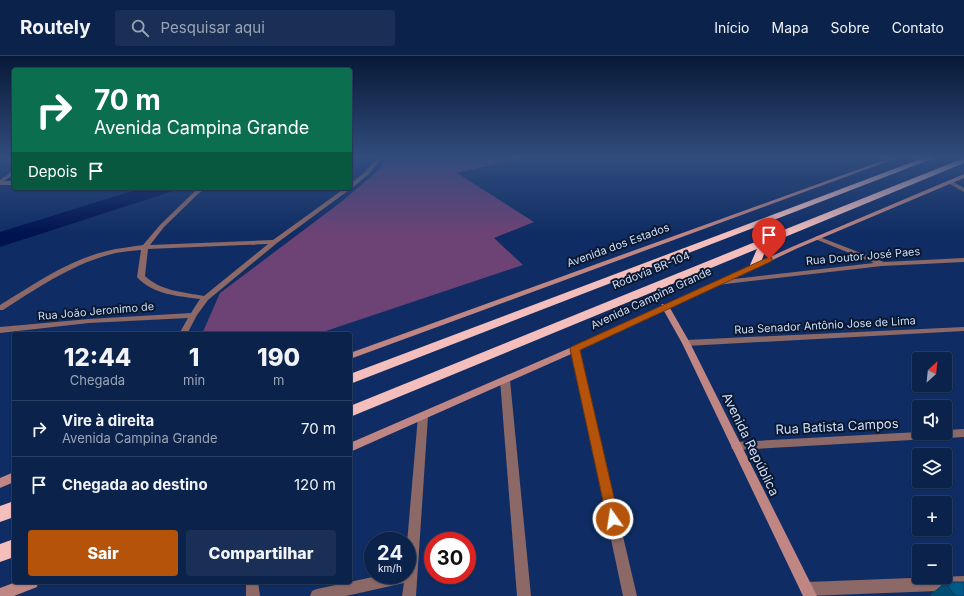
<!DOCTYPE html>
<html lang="pt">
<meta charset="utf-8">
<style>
:root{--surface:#0b224b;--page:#192f55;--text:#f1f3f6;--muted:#9aa4b5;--line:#2b3f63;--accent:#b45309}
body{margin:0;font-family:Inter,sans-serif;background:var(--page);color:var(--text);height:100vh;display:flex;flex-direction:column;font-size:15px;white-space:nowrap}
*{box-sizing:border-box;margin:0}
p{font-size:13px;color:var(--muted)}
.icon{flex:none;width:22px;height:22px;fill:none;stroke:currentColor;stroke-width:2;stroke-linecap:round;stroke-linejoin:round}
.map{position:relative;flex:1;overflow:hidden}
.side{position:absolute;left:12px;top:276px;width:340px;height:252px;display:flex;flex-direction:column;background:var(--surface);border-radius:4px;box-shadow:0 1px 3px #0004,0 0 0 1px var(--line)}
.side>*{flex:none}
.guide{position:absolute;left:12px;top:12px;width:340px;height:122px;border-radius:4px;box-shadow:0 1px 3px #0004,0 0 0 1px var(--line);background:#0b6e4f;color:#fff;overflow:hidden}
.needle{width:26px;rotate:27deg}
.fabs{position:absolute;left:912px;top:296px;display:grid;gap:8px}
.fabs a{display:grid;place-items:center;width:40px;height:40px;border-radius:4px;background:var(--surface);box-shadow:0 1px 3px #0004,0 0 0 1px var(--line);font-size:20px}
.speed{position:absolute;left:364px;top:476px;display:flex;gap:8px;font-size:20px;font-weight:700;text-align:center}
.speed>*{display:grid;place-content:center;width:52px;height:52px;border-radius:50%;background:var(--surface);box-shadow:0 1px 3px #0004,0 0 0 1px var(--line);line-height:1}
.speed small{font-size:10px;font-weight:400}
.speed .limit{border:6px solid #d22;background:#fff;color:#111}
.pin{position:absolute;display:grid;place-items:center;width:34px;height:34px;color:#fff;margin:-41px -17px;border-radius:50% 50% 50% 0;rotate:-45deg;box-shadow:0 0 4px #0007}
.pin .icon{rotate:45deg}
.me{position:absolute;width:44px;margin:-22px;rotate:347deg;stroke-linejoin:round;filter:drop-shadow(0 0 3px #0008)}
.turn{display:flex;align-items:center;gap:14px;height:84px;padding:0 16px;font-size:18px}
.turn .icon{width:52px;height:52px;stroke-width:2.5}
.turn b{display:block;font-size:28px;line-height:34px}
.then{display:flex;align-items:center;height:38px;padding:0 16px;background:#0003;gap:8px;font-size:15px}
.eta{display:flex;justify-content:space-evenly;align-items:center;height:68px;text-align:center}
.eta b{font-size:24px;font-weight:800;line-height:28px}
.action{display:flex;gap:8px;margin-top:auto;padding:8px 16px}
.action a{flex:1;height:46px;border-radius:4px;background:var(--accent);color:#fff;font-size:16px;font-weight:800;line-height:46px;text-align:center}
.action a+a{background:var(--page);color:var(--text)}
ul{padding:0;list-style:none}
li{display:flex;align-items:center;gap:12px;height:56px;padding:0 16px;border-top:1px solid var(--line)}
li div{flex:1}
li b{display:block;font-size:15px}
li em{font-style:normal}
header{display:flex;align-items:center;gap:24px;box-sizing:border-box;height:56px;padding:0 20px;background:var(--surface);border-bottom:1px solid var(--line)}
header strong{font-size:19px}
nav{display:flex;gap:22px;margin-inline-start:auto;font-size:14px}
.search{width:280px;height:36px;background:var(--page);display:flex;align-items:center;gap:10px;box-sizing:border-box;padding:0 14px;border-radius:4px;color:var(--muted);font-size:15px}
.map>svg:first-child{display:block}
.green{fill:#6d4275}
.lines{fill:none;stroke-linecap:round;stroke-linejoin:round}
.river{fill:#001351;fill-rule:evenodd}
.street{fill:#8c6866;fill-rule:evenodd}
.secondary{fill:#c08684;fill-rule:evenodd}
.highway{fill:#f4bebc;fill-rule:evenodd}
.wall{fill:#004d74}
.building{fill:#005987;stroke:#003e5e}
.route{fill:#b45309;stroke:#753606}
.labels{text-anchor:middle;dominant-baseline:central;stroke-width:4;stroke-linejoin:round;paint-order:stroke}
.street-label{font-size:11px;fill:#cfdffb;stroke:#0a1830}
.near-street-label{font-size:13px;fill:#cfdffb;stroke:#0a1830}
</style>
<header>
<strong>Routely</strong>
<div class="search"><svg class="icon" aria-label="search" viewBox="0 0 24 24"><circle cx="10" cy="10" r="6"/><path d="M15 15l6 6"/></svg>Pesquisar aqui</div>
<nav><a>Início</a><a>Mapa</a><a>Sobre</a><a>Contato</a></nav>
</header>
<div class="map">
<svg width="964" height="540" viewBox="0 0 964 540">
<rect width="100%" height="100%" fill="#0f2d64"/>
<path class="green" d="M386,102h134l-63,15 77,49 -40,16 29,27 -206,69h-115l18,-41 121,-91 39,-33z"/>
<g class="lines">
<path class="river" d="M142,132h31l-3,4 -170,55v-15z"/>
<path class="street" d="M377,102h5l-13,16 -17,14h-3v2l-72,53 -69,57 -11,15 -10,19h-8l9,-16 -99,5 -89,10v-6l89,-8 102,-6 9,-14c-21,-3 -47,-4 -63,-22l4,-27c-11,1 -23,2 -33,5 -39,11 -72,34 -105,55h-3v-5c33,-20 68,-45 107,-54 11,-3 24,-4 36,-6l17,-20 34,-33 6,-4h150v-4l15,-12zM203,134h10l128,1 -68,49 -123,5 14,-18 34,-33zM268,188l-64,52c-22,-4 -43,-5 -59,-20l3,-27z
M14,114v4l-10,7h10v4h-14v-5z
M950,124l14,8v4l-16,-9 -1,-1z
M817,180l67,26 80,-4v4l-82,4 -165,19 -4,-2 4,-2 157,-18 -59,-24v-2z
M964,271v4l-278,15 -4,-3 4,-3z
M575,290l4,3 58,247h-14l-52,-247z
M505,321l3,1 2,2 21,216h-14l-17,-216 2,-2z
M423,356l3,1 2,3 -12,180h-14l2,-13 -58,13h-36l2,-5 5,-2 65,-14h25v-32l11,-127 2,-3z
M964,373v8l-228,13 -4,-1 -1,-3 1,-3 4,-1 183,-10v1h26v-3z
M964,520v14l-157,6 -5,-2 -2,-5 2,-5 5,-2z
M246,526h12l2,14h-14z"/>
<path class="secondary" d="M890,102h7l-547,201v-6z
M964,118v4l-166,70 -128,60 20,35 127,253h-14l-121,-253 -18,-32 -86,40 -228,101v-9l222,-96 89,-41 1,-2h4l128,-58z
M14,416v10l-14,6v-10z
M16,526h22l-1,5 -23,9h-14v-8z"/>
<path class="highway" d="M923,102h11l-584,226v-10z
M964,102v5l-196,81 -9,23 -4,1 -5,-3 7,-16 -407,168v-11l410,-166 2,-2 4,-1z
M14,445v16l-14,5v-16z
M14,483v18l-14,5v-18z"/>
</g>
<path class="wall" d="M945,526l19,14h-33l-1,-1z"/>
<path class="building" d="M945,526h19v14h-9z"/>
<linearGradient id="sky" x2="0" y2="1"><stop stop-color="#081937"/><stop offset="0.57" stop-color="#314c7d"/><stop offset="1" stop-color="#314c7d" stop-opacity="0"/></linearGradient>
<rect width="964" height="178" fill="url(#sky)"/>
<path class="route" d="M769,201l3,1v3l-192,89 39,169 -2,4 -4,2 -5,-2 -38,-174 1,-2z"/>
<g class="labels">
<g class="street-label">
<text transform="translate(618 189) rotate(-20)">Avenida dos Estados</text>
<text transform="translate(863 200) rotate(-5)">Rua Doutor José Paes</text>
<text transform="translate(651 214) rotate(-22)">Rodovia BR-104</text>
<text transform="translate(651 242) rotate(-25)">Avenida Campina Grande</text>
<text transform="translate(96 255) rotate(-5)">Rua João Jeronimo de</text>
<text transform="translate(825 269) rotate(-3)">Rua Senador Antônio Jose de Lima</text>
</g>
<g class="near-street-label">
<text transform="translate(837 370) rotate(-3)">Rua Batista Campos</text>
<text transform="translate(751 388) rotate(64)">Avenida República</text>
</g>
</g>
</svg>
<div class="fabs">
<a><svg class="needle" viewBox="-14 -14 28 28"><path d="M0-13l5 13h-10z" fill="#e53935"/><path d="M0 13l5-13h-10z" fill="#9aa4b5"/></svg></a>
<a><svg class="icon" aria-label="sound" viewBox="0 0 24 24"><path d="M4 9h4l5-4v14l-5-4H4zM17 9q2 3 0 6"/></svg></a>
<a><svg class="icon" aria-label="layers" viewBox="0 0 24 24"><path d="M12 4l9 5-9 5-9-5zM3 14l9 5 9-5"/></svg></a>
<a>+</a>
<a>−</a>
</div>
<div class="speed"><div>24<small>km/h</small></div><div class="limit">30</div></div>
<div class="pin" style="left:769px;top:203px;background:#d93025"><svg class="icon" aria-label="arrive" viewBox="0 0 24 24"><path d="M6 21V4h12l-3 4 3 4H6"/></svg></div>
<svg class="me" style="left:613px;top:463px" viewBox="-20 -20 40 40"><circle r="17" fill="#b45309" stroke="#fff" stroke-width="3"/><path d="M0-11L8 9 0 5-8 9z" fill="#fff"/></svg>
<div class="guide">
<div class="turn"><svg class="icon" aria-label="right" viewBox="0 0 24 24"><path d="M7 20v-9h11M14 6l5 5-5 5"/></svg><div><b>70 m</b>Avenida Campina Grande</div></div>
<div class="then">Depois<svg class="icon" aria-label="arrive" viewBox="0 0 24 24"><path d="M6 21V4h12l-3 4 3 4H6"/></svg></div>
</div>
<section class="side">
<div class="eta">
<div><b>12:44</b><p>Chegada</p></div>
<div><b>1</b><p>min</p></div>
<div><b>190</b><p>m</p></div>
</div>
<ul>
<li><svg class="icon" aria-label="right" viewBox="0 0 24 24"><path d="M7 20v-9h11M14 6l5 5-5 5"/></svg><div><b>Vire à direita</b><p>Avenida Campina Grande</p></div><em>70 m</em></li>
<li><svg class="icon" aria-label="arrive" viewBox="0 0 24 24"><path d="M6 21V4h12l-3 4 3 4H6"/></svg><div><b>Chegada ao destino</b></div><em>120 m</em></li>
</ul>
<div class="action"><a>Sair</a><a>Compartilhar</a></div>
</section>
</div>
